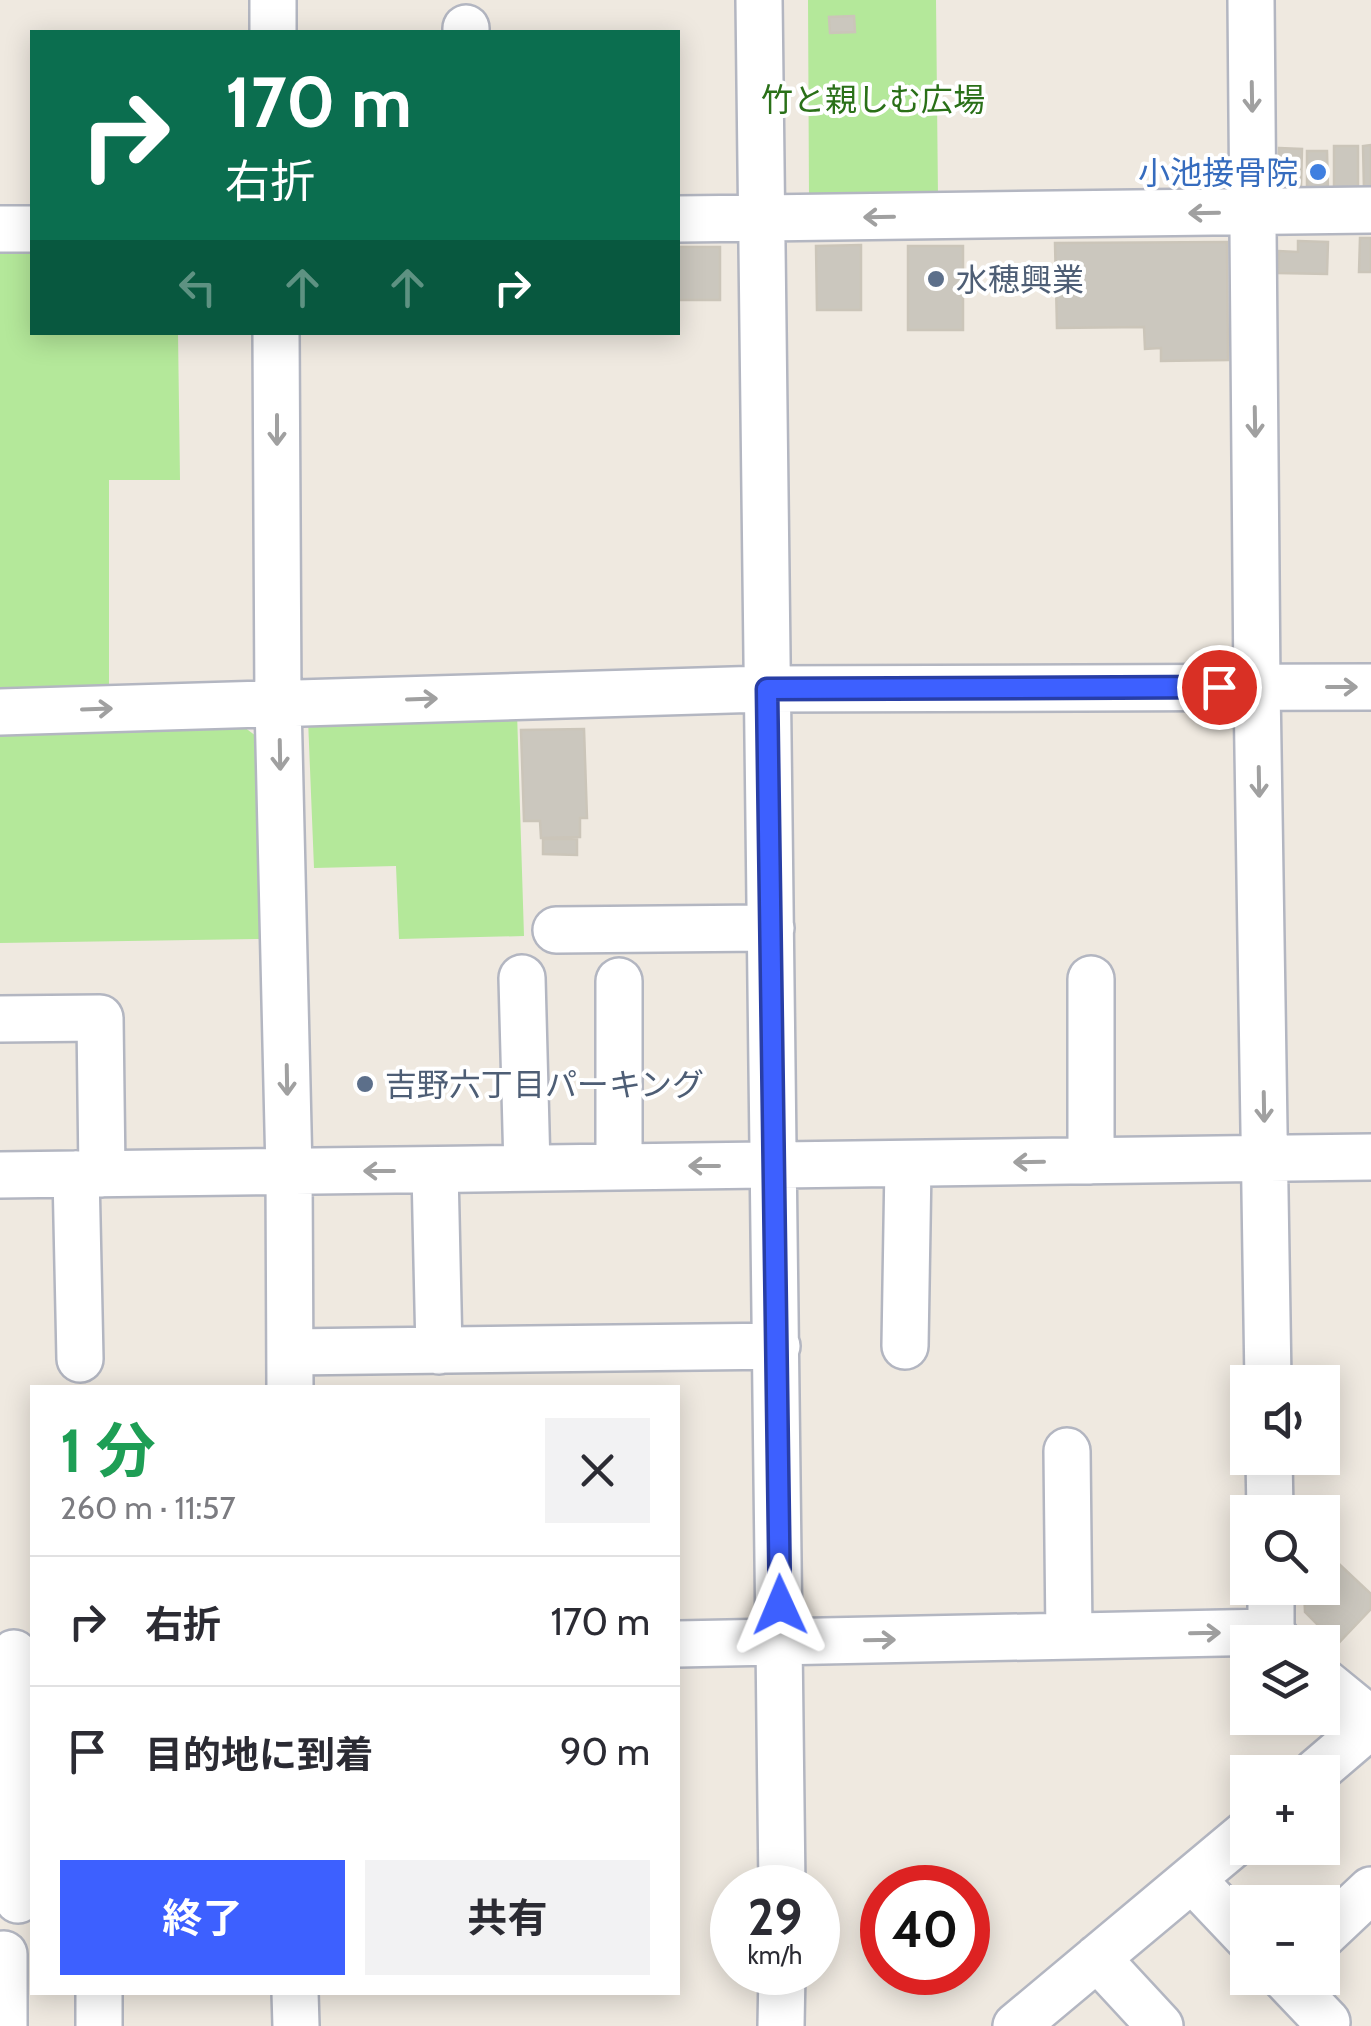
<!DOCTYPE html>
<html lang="ja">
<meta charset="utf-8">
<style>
:root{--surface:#fff;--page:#f2f2f3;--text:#2b2b33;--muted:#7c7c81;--line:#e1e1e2;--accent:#3d60ff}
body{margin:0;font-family:Cabin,"Noto Sans JP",sans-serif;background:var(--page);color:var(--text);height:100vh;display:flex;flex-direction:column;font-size:38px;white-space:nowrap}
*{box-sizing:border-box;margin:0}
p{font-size:32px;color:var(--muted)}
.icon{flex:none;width:55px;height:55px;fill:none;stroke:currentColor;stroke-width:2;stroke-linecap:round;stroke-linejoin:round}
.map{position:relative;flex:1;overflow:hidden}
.details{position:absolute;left:30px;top:1385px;width:650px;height:610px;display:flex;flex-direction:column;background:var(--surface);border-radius:0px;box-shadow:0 5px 25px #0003}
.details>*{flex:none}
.guide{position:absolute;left:30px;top:30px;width:650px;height:305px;border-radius:0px;box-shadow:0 5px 25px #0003;background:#0b6e4f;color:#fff;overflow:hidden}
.buttons{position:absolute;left:1230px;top:1365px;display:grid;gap:20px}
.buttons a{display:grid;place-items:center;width:110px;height:110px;border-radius:0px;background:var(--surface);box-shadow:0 5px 25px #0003;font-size:50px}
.speed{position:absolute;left:710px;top:1865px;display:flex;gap:20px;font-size:50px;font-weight:700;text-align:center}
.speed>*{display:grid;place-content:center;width:130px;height:130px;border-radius:50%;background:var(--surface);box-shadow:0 5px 25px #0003;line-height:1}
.speed small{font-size:25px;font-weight:400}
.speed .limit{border:15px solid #d22;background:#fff;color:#111}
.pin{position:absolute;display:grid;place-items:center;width:85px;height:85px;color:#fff;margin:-42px;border:5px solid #fff;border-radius:50%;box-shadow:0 2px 10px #0007}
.me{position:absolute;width:110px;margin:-55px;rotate:359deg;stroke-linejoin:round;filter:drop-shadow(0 0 8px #0008)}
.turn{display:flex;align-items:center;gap:35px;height:210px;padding:0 30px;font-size:45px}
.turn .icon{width:130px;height:130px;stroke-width:2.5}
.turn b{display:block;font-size:70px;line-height:85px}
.lanes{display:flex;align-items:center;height:95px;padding:0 30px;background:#0003;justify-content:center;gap:50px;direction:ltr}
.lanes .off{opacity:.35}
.round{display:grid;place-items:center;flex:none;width:105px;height:105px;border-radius:0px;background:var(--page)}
.head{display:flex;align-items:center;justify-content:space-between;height:170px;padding:0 30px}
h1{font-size:60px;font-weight:700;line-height:75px;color:#1e9e55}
.primary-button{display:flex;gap:20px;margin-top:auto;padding:20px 30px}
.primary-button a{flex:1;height:115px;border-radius:0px;background:var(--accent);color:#fff;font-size:40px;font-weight:700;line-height:115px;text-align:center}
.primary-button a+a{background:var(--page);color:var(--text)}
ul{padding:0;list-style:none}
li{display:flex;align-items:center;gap:30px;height:130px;padding:0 30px;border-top:2px solid var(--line)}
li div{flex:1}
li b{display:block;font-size:38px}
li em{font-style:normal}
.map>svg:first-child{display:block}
.green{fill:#b4e89a}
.building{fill:#cbc7be;stroke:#cbc5b9;stroke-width:2.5}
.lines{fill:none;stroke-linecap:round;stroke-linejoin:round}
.minor-casing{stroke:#b3b6c1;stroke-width:50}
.minor{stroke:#fff;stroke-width:45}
.oneway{stroke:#a0a0a0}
.route-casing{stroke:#283ea6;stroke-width:25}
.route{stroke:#3d60ff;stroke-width:18}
.shop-dot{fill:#3f7fe0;stroke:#fff;stroke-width:4}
.service-dot{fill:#5c6f8a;stroke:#fff;stroke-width:4}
.labels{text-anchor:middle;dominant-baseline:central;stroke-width:8;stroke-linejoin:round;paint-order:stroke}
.park-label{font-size:32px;fill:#2a7018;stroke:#fff}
.shop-label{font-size:32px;fill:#366cbe;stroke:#fff;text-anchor:end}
.service-label{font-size:32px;fill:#4e5e75;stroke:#fff;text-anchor:start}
</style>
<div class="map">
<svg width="1371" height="2026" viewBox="0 0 1371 2026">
<rect width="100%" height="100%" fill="#efe9e0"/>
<path class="green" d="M808,0h128l2,198h-129z
M32,241v91l146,1 2,147h-71v215l-109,2v-455z
M517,712l7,224 -125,3 -3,-73 -82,2 -6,-149z
M236,721l20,15 4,203 -260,4v-215z"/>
<path class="building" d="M854,16l1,16 -25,1 -1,-16z
M1371,145v45h-7l-1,-44z
M1334,146h24v44l-24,1z
M1279,148l23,1 -1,38h-23z
M1307,151h20l1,39 -21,1z
M1360,238h11v34h-12z
M1298,241l30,1 -1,32 -49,-1 1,-22 19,1z
M1227,242l1,118 -67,1v-13l-16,1 -1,-22 -87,1 -2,-85z
M861,245v65h-44l-1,-64z
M908,246h55v84h-55z
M678,247h42v53h-42z
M584,729l3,89h-7v19l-39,1 -1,-17h-16l-3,-91z
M543,839h34v16l-34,-1z
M1322,1548l49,46v15l-40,42 -16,-14 7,-8 -17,-17 -1,-24h18z"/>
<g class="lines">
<defs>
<path id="minor" d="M273,0v32
M759,0l23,1888
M1251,0l6,687 11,695
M466,28v4
M678,219l693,-9
M0,229h32
M276,332l2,371 11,468 1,217
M0,712l767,-23 604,-2
M556,930l215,-2
M522,978l5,189
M1091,979v182
M619,981v185
M0,1019l100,-1 2,156
M435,1171l4,180
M76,1174l4,185
M0,1175c457,-6 914,-11 1371,-18
M905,1346l3,-181
M290,1352l487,-6
M1067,1451l2,185
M1269,1458l1,54
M1271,1588v44l8,10
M678,1644l593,-12
M14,1653l4,247
M1322,1680l49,40
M1316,1772l55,-47
M1192,1879l56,59
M1322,1936l49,-46
M4,1954v72
M1097,1958l63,68
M1285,1978l42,44
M295,1992l1,34
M99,2026v-34
M781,2026l1,-54
M1016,2026l232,-194"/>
</defs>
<use href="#minor" class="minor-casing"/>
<use href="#minor" class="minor"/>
</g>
<defs><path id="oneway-shaft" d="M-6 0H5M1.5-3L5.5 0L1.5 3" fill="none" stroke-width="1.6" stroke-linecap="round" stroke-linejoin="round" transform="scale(2.5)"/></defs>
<g class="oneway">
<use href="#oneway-shaft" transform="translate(1252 97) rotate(89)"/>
<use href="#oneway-shaft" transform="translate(1204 213) rotate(179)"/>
<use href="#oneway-shaft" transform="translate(879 217) rotate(179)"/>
<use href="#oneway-shaft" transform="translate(1255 422) rotate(89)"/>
<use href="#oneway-shaft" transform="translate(277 430) rotate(90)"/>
<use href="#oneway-shaft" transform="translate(1342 687)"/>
<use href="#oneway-shaft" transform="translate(422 699) rotate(-2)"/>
<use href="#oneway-shaft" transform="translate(97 709) rotate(-2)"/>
<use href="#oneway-shaft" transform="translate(280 755) rotate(89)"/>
<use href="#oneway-shaft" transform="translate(1259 782) rotate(89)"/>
<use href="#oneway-shaft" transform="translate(287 1080) rotate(89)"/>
<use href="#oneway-shaft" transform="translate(1264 1107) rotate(89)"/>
<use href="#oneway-shaft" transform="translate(1029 1162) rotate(179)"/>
<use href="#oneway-shaft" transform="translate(704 1166) rotate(-180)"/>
<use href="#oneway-shaft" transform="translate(379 1171) rotate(-180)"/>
<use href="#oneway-shaft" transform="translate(1205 1633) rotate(-1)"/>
<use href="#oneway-shaft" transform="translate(880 1640) rotate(-1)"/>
</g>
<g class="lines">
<defs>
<path id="route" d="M780,1605l-13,-916 452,-2"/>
</defs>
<use href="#route" class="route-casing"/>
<use href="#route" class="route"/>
</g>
<circle class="shop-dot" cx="1318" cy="172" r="10"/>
<g class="service-dot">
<circle cx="936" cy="279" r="10"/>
<circle cx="365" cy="1084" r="10"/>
</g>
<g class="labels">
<g class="park-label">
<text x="873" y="99">竹と親しむ広場</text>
</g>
<g class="shop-label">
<text x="1298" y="172">小池接骨院</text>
</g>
<g class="service-label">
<text x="956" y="279">水穂興業</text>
<text x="385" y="1084">吉野六丁目パーキング</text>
</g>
</g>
</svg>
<div class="buttons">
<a><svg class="icon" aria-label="sound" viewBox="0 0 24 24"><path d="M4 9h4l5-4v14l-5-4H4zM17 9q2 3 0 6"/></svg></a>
<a><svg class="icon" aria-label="search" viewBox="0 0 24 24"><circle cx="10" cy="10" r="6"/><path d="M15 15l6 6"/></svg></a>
<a><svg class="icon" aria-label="layers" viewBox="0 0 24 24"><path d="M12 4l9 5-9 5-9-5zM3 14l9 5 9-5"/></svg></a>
<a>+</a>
<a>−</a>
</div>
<div class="speed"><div>29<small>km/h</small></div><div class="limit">40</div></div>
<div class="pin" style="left:1219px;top:687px;background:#d93025"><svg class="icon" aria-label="arrive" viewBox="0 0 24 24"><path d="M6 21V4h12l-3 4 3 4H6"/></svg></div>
<svg class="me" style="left:780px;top:1605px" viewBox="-20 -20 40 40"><path d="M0-17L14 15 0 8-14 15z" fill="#3d60ff" stroke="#fff" stroke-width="4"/></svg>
<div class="guide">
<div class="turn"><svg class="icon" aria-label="right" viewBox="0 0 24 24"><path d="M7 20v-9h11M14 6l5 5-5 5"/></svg><div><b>170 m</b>右折</div></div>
<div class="lanes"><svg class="icon off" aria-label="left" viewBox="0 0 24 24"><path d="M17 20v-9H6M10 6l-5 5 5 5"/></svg><svg class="icon off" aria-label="ahead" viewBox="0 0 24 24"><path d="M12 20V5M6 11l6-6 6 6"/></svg><svg class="icon off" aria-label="ahead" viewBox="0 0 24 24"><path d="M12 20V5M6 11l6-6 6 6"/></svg><svg class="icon" aria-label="right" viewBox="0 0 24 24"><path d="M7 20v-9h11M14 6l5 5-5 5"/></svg></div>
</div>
<section class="details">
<div class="head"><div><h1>1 分</h1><p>260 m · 11:57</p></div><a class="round"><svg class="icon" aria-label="close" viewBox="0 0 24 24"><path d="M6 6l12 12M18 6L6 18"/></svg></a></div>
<ul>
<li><svg class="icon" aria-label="right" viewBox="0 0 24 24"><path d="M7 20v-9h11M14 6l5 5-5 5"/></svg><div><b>右折</b></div><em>170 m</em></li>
<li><svg class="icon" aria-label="arrive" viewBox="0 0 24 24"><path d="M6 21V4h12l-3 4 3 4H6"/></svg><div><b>目的地に到着</b></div><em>90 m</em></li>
</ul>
<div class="primary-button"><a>終了</a><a>共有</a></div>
</section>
</div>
